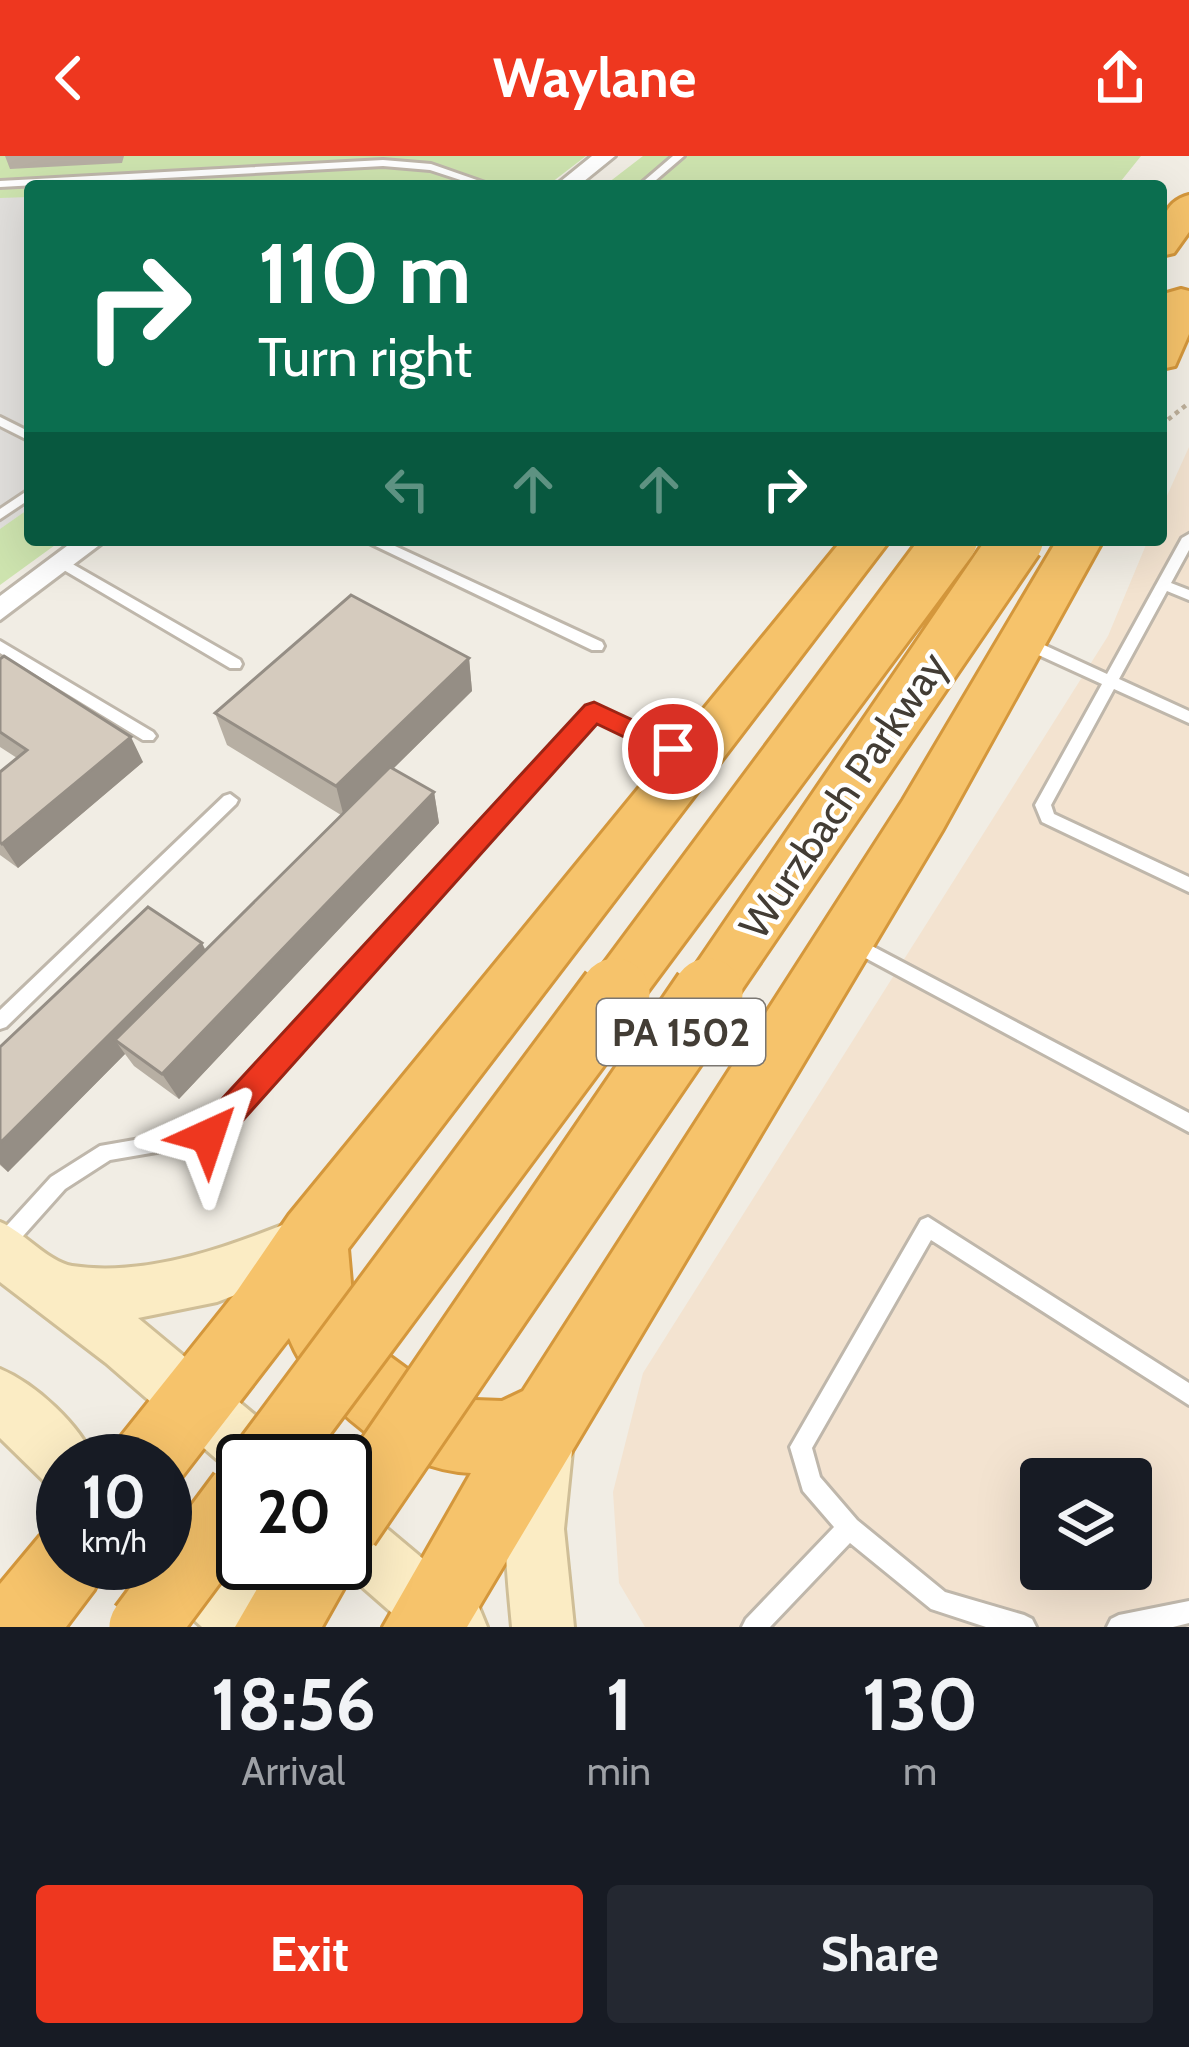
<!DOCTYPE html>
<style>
:root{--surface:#171b24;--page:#242831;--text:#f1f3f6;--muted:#9ea1a6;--accent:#ee371f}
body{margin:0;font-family:Cabin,sans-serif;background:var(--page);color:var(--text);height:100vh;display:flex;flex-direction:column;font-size:45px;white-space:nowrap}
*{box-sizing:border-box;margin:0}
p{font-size:39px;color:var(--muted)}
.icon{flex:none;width:66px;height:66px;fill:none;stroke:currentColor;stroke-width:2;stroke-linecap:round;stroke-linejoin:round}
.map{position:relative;height:1471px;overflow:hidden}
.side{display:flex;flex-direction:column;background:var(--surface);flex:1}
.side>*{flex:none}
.hud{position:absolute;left:24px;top:24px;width:1143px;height:366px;border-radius:12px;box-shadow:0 12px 48px #0002;background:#0b6e4f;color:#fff;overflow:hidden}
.fabs{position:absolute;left:1020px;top:1302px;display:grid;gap:24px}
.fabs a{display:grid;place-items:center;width:132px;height:132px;border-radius:12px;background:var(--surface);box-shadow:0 12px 48px #0002;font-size:60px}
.speed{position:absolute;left:36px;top:1278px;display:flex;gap:24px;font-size:60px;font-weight:700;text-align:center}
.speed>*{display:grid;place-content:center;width:156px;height:156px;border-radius:50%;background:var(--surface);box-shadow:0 12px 48px #0002;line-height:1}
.speed small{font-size:30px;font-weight:400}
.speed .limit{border:6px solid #111;border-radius:18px;background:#fff;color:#111}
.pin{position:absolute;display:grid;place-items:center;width:102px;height:102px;color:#fff;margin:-51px;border:6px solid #fff;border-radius:50%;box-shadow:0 3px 12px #0007}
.me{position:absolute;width:132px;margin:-66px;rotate:42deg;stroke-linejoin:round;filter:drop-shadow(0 0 9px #0008)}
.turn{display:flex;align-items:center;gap:42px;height:252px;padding:0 36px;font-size:54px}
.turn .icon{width:156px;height:156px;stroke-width:2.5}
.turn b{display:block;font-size:84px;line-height:102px}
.lanes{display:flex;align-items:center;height:114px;padding:0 36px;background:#0003;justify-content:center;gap:60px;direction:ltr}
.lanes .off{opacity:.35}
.eta{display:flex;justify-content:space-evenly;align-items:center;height:204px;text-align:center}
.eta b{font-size:72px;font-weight:700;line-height:84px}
.button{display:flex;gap:24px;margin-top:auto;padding:24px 36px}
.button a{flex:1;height:138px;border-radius:12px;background:var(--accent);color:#fff;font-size:48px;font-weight:700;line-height:138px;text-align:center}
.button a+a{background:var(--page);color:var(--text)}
header{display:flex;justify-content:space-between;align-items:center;height:156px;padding:0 36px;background:var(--accent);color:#fff;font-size:54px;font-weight:700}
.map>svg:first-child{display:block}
.commercial{fill:#f3e3d0;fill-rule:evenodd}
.green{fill:#cee4af}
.parking{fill:#e2e0dd}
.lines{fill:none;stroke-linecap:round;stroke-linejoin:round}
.lane-casing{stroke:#bfb7ab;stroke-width:6}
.street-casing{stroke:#bfb7ab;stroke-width:6}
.secondary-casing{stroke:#cfbe97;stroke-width:6}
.highway-casing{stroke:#d4973c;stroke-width:6}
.path{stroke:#bdaf9a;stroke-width:4.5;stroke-dasharray:4.5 4.5;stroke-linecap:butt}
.lane{fill:#fff;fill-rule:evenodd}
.street{fill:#fff;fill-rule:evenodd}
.secondary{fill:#fbecc4;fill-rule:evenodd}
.highway{fill:#f6c36b;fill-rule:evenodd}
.highway-bridge-far1-casing{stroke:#d4973c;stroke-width:58;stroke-linecap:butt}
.highway-bridge-casing{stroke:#d4973c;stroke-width:75;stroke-linecap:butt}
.highway-bridge-far1{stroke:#f6c36b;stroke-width:52}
.highway-bridge{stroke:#f6c36b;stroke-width:69}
.wall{fill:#b7afa3}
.shaded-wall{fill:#958e85}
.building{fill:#d5cbbe;stroke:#958e85;stroke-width:3}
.route{fill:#ee371f;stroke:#9b2414;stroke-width:3}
.labels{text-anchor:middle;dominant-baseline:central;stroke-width:9;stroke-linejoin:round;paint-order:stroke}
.shield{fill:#fff;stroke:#7b7772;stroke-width:3}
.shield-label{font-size:39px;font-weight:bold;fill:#433d35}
.street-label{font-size:42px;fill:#433d35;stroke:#fff}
</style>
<header><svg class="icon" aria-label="back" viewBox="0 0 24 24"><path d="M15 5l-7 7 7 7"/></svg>Waylane<svg class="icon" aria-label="share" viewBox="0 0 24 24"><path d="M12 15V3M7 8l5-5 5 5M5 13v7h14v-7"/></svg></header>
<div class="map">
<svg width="1189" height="1471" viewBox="0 0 1189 1471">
<rect width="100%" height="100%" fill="#f1ede4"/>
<path class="commercial" d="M1189,291v1180h-544l-26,-44 -6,-91 30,-119 465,-737 40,-96h13v-31zM1041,1323h90v90h-90z"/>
<path class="green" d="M0,0h586l-39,30h-517v354h32l-62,45z
M643,0h498l-24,30h-513z"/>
<path class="parking" d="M30,41v311l-30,21v-331z"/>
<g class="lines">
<defs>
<path id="lane" d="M673,0h11l-35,30h-11z
M383,4l48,4 63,22h-15l-49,-16 -47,-4 -383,21v-6z
M0,261l30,15v9l-30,-15z
M30,333v10l-30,20v-10z
M1189,378v16l-18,33 18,7v10l-22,-9 -48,88 70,32v12l-75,-34 -63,116 3,9 135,63v15l-147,-70 -7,-17 67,-121 -81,-37 -2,-4 2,-4h10l76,35 75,-136z
M363,384h19l220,102 2,4 -2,4h-10z
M62,402l178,102 2,4 -2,4h-10l-173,-102 -2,-3z
M0,485l153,91 3,4 -3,4h-10l-143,-87z
M594,549l102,49 3,4 -3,4h-10l-90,-43 -381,423 -105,18 -45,29 -58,65 -7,3v-24l51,-56 49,-31 103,-18 386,-421z
M230,638l8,6 -2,4 -230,223 -6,2v-19l224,-214z
M851,779l338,178v19l-344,-185 -2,-5 2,-5z
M928,1061l261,166v22l-258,-165 -119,208 8,29 37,43 88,72 79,23 8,4 4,8h-50l-55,-18 -81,-66 -80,84h-28l4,-8 88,-92 -31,-36 -13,-44 131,-227z
M1189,1445v22l-16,4h-66l4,-8 8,-4z"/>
<path id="street" d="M592,0h23l-37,30h-23z
M75,384h31l-106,80v-24z"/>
<path id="secondary" d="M310,1058l19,7 8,19 -8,19 -112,43 -79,16 147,122 8,21h-50v21l-137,-119 -106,-81v-60c24,10 48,40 72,44 79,12 167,-23 238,-52z
M0,1213c36,15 80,56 95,92h-32v28l-18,-7 -45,-44z
M543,1266l21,8 8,21 -8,78 10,98h-62c-6,-65 -15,-135 10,-197z
M345,1346l21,9 112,94 9,22h-79l-73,-64h10z
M167,1367c41,17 97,63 113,104h-78l-57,-51 -5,-13h25z"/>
<path id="highway" d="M1189,39v37l-15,21 -13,3c0,-26 -2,-53 28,-61z
M1181,133l8,2v43l-14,32 -14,3v-66l6,-10z
M842,384h48l-542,709 6,68 15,24 79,58 54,2 21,-10 380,-591 154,-260h46l-161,291 -475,796h-84l88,-154c-74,-3 -154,-67 -182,-135l-115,149 -9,4v-30h-54l11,-26 115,-144 52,-76z
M63,1370v37h43l-12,27 -28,37h-66v-43l40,-48z
M346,1380l12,27 -36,64h-87l37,-64h73z"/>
</defs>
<use href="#lane" class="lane-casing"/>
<use href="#street" class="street-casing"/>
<use href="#secondary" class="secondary-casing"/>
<use href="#highway" class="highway-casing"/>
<path class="path" d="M1161,269l28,-22"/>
<use href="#lane" class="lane"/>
<use href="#street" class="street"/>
<use href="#secondary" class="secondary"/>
<use href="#highway" class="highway"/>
<defs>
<path id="highway-bridge-far1" d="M612,840l339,-456
M706,840l311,-456"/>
<path id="highway-bridge" d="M267,1305l348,-468
M345,1369l363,-532
M144,1471l99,-133"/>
</defs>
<use href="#highway-bridge-far1" class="highway-bridge-far1-casing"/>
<use href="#highway-bridge" class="highway-bridge-casing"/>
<use href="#highway-bridge-far1" class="highway-bridge-far1"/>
<use href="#highway-bridge" class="highway-bridge"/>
</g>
<path class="wall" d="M5,0h119l-2,7 -112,6z
M469,502l3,33 -79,78 41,23 5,31 -260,276 -45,-33 -9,-12 -117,118 -8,-7v-118l206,-97 135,-135 -114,-70 -12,-32z
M0,503l143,103 -125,106 -18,-13v-83l17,-14 -17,-11z"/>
<path class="shaded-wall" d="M469,502l3,33 -128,126 -8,-31z
M131,581l12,25 -125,106 -16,-24z
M434,636l5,31 -260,276 -17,-25z
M202,787l11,22 -98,75 10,14 -117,118 -8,-8v-21z"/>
<path class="building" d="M351,439l118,63 -133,128 -121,-73z
M4,500l127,81 -129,107 -2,-2v-70l27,-22 -27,-18v-73z
M390,611l44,25 -272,282 -47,-34z
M148,751l54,36 -202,200v-96z"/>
<path class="route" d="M594,546l88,41v13h-18l-67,-32 -378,423 -11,4 -11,-4 -4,-11 4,-10 388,-421z"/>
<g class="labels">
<rect class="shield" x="597" y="843" width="168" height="66" rx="9"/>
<g class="shield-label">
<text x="681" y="876">PA 1502</text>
</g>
<g class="street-label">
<text transform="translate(843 639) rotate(-56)">Wurzbach Parkway</text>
</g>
</g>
</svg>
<div class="fabs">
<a><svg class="icon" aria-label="layers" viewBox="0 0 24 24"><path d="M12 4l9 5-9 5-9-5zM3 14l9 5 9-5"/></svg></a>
</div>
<div class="speed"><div>10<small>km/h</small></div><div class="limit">20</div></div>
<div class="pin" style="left:673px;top:593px;background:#d93025"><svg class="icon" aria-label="arrive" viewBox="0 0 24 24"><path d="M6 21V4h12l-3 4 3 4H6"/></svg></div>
<svg class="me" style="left:208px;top:980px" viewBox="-20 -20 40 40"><path d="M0-17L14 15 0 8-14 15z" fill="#ee371f" stroke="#fff" stroke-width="4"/></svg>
<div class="hud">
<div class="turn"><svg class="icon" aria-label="right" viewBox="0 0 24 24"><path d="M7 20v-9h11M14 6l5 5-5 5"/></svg><div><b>110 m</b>Turn right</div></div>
<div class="lanes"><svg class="icon off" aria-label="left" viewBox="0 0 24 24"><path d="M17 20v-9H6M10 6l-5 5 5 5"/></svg><svg class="icon off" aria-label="ahead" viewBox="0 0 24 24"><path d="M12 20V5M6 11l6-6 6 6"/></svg><svg class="icon off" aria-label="ahead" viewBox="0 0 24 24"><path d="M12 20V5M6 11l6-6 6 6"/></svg><svg class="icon" aria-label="right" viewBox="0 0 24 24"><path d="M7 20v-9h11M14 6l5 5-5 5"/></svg></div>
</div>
</div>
<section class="side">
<div class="eta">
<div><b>18:56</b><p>Arrival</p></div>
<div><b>1</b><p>min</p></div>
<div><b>130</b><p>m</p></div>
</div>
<div class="button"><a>Exit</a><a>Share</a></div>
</section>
